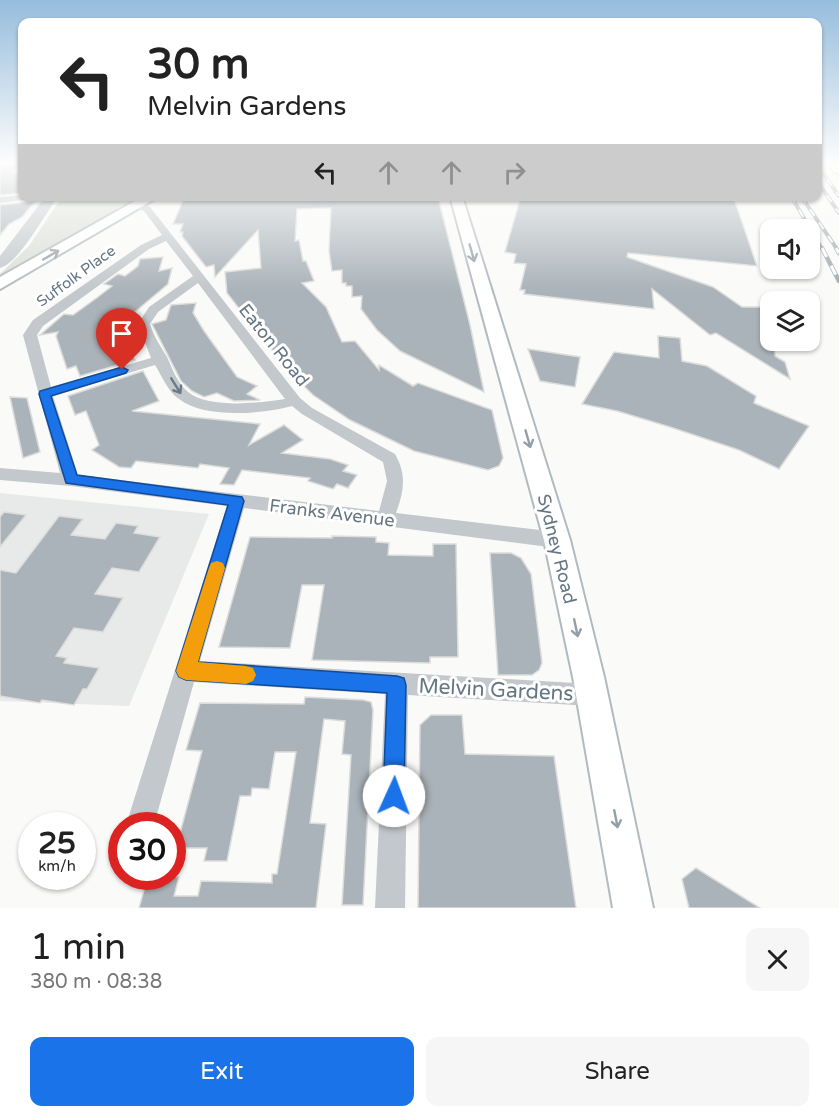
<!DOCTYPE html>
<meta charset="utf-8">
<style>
:root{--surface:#fff;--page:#f6f6f6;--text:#222;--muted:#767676;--accent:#1a73e8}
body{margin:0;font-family:"Varela Round",sans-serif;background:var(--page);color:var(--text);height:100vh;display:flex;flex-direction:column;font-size:22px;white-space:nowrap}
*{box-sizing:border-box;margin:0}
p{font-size:20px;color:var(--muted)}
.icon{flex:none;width:33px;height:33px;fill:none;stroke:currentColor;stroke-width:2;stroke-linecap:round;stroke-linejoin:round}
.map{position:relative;height:908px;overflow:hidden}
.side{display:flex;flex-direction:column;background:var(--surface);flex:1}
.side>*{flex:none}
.banner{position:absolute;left:18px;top:18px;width:804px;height:183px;border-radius:12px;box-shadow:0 2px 4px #0004;background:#fff;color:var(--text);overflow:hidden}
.controls{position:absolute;left:760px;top:219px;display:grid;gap:12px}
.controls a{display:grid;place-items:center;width:60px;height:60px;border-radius:12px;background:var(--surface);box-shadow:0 2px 4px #0004;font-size:30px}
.speed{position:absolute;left:18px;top:812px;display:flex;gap:12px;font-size:30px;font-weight:700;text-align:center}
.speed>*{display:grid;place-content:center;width:78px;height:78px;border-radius:50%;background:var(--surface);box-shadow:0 2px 4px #0004;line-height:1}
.speed small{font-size:15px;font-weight:400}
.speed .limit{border:9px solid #d22;background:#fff;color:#111}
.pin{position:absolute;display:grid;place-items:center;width:51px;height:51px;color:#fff;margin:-62px -26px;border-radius:50% 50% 50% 0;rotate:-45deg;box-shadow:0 0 6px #0007}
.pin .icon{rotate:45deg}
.me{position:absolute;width:66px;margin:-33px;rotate:2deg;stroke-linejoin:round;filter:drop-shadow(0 0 4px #0008)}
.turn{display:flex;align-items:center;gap:21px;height:126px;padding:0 30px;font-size:27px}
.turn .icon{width:78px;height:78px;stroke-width:2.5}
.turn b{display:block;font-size:42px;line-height:51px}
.lanes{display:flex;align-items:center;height:57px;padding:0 30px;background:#0003;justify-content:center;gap:30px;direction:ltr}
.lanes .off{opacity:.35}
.round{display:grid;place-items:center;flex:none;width:63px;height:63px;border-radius:12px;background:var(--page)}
.head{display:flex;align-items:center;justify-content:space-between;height:102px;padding:0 30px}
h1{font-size:36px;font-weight:600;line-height:45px}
.action{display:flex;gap:12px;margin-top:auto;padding:12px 30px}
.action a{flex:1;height:69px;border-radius:12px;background:var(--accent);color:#fff;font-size:24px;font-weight:600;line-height:69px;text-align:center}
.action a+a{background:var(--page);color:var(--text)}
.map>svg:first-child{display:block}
.built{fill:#e8e9e9}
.green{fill:#dadfd7}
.building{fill:#aab3b9;stroke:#dcdcda;stroke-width:1.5}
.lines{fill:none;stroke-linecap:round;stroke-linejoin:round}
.secondary-casing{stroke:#b3babf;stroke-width:4}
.motorway-casing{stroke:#b4b9bd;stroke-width:3}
.minor{fill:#c3c8cc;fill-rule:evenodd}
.tertiary{fill:#c3c8cc;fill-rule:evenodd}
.secondary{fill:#fff;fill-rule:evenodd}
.motorway{fill:#fff;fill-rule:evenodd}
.rail-far1-casing{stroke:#a2aab0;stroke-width:4}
.rail-casing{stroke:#a2aab0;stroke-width:4.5}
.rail-far1{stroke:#fff;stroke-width:2;stroke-dasharray:8;stroke-linecap:butt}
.rail{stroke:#fff;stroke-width:3;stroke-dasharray:10;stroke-linecap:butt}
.oneway{stroke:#939fa8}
.oneway2{stroke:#6a7a87}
.route{fill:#1a73e8;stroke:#114b97;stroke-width:1.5}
.slow{fill:#f59e0b}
.labels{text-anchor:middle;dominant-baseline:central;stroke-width:6;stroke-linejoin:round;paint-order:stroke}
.far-street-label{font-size:15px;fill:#657683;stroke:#fff}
.street-label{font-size:18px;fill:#657683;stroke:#fff}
.near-street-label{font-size:21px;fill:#657683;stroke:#fff}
</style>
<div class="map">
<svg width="839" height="908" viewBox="0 0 839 908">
<rect width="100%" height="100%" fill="#fafaf8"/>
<path class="built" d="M0,493l209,21 -80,192 -129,-5z"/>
<path class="green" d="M62,197h78l-140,81v-4l29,-28z"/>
<path class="building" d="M0,164h20l-8,9h10v20l-22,2z
M185,196l253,1 32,128 14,67 -84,-41 -23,-21 -16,-21 1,-13 -10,1v-11h-6v-3h-4v-13l-10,1 -3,-20 2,-43 -34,1 -2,32 4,-1 4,21h3l8,20 -12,2 24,24 16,35 13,-1 24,29v-5l34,21 5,-3 74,27 11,48 -4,8 -11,4 -74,-19 -64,-31 -37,-25 -27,-27 -59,-75 -2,-21 36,-4 -3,-38 -43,47 -1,-12 -8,2 -24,-31 1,-4h-3l3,-8h-10z
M521,196l93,3v-3h119l24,70 -129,-13 -1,4 86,30 29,20h21l8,11v22h3l1,16 10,6 5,17 -74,-46 -6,2 -58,-46 2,20 -130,-15 1,-4h-5l6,-26 -12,-1 2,-9 -11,-2z
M35,201l-13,16 -13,7 -9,11v-30z
M163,257l-4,14 13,-3 -4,16 -63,53 15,-5 15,28 -55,16 -4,-10 -9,3 -11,-33 2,-4 -18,3 24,-21 9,1 25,-18 14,-11 -8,-2 14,-10 7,2 13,-10 2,-7z
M196,303l-3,10 11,18 33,46 20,9 -10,8 13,6 -26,1 -17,-8 -13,4 -12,-6 -11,-10 -29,-57 14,-4 5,-15z
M658,336l22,2 2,23 25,5 49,30 -2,7 55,23 -30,43 -40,-19 -69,-23 -53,-16 -35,-7 32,-52 45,6z
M528,349l52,8 -5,30 -35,-6z
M143,371l16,30 -27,10 128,13 -11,21 35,-20 19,15 -21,13 48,6 18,6 -5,6 14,4 -9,13 -11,-4 -4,5 -25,-8 2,-3 -68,-8 -8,15 -14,-1 9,-16 -29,-4 -2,4 -62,-7 -5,7 -12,-1 -27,-17 7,-5 -13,-34 -11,4 -7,-19z
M10,397l17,1 13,54 -17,6z
M4,512l22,3 -26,32v-30z
M59,516l24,3 -12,16 34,4 11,-16 22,3 -4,7 26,4 -21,35 -27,-4 -17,26 28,4 -20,34 -29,-4 -18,28 11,2 -3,5 35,5 -12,21h-4l-9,16 -32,-5 -2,3 -40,-7v-126l16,3z
M332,536l44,1v5l13,1 -1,12 45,1v-12h23l2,113h-28v6l-118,-3 12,-75h-22l-12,63 -71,-1 31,-110 82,1z
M490,553h21l10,5 10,16 11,89 -3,7 -7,5h-34z
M305,697l58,3 8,2 2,8 -10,195h-21l9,-150 -9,-1 3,-33 -21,-2 -14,104 16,1 -10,84h-177l9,-32 31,1 -5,19h24l3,-15 71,2v-9h5l19,-122h-21l-6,37 -17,-1 -1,8h-11l-13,65h-23l3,-13h-31l26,-97 -16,-1 14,-47 104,1z
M431,715h31l3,39 89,2 22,152h-158l2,-183z
M696,868l64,40h-71l-7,-29z"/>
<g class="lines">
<defs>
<path id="secondary" d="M144,196h16l-160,93v-12z
M450,196h12l108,344 34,137 49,231h-40l-40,-231 -29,-137z"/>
<path id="motorway" d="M829,164h10v10l-5,-2z"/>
</defs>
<use href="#secondary" class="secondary-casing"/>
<use href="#motorway" class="motorway-casing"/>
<path class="minor" d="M22,195v1h32l-54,7v-6z
M137,203l13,4 150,191 12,10 83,46c12,21 9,37 1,59l161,19 7,3 2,5 -2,5 -7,3 -313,-40 -44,153 391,23 8,3 4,8 -4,8 -8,3 -183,-11 -3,213h-30l10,-214 -191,-12 -40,143h-28l101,-319 -156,-20 -71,-6v-12l60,5 -37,-138 10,-15 108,-75 21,-10 -18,-24 -10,-3v-4zM166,241l27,35 -44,31 -11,17 13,34 -100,29 -14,-52 6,-9 106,-77zM198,283l87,116c-25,4 -76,10 -97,-7 -11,-9 -16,-24 -21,-35 -6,-10 -13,-20 -17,-33l8,-12zM155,365c7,11 13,27 24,34 25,20 84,15 113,7l10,8 81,48 4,19 -8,30 -301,-36 -25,-79z"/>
<path class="tertiary" d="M46,196h12c-12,17 -40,68 -58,72v-12z"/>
<use href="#secondary" class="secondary"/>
<use href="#motorway" class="motorway"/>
<defs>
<path id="rail-far1" d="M818,166l21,30
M818,182l21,31
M791,196l31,53
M801,196l36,53"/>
<path id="rail" d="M822,248l17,33
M836,248l3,5"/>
</defs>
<use href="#rail-far1" class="rail-far1-casing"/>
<use href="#rail" class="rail-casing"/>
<use href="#rail-far1" class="rail-far1"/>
<use href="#rail" class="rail"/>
</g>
<defs><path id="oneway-shaft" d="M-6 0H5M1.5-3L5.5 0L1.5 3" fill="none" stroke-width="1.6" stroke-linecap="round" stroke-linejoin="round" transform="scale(1.5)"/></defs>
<g class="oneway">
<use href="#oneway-shaft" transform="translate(472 253) rotate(74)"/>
<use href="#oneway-shaft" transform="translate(51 255) rotate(-30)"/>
<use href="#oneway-shaft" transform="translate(528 439) rotate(74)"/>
<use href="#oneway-shaft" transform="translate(576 628) rotate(78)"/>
<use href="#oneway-shaft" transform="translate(616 819) rotate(79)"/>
</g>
<use class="oneway2" href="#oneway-shaft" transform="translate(176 386) rotate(58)"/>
<linearGradient id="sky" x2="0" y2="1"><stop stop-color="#96bcdc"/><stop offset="0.56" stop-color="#fdfdfc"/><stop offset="1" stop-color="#fdfdfc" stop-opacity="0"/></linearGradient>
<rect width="839" height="291" fill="url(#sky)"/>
<path class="route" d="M122,367l6,3 -2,3 -75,23 26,79 165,22 2,4 -46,161 199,14 7,2 2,7 -2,111 -3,8 -7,3 -8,-3 -3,-8 4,-103 -201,-13 -7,-3 -3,-6 52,-166 -162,-22 -27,-89 1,-3z"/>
<path class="slow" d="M217,561l6,2 2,5 -27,94 48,4 7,2 3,7 -3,6 -7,3 -60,-4 -7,-3 -3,-6 33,-103 2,-5z"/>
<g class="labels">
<g class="far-street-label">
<text transform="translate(76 276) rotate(-36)">Suffolk Place</text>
</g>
<g class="street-label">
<text transform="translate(274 345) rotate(51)">Eaton Road</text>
<text transform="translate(332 513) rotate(7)">Franks Avenue</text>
<text transform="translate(557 549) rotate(76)">Sydney Road</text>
</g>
<g class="near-street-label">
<text transform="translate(496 690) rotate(3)">Melvin Gardens</text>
</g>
</g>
</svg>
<div class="controls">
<a><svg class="icon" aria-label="sound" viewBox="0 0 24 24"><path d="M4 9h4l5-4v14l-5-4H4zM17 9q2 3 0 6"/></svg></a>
<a><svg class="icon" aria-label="layers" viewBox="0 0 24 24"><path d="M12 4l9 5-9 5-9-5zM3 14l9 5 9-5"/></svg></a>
</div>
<div class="speed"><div>25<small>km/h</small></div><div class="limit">30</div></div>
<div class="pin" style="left:122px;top:370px;background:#d93025"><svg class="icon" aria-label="arrive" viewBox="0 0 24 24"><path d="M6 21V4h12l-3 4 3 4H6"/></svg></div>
<svg class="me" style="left:394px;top:796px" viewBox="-20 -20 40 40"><circle r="19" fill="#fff"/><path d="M0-13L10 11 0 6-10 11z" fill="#1a73e8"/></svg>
<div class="banner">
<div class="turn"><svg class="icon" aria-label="left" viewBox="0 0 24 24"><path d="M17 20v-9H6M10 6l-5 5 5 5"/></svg><div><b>30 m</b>Melvin Gardens</div></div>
<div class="lanes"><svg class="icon" aria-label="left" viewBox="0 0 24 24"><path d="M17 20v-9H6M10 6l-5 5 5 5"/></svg><svg class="icon off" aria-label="ahead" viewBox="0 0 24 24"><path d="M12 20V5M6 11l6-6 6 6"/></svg><svg class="icon off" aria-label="ahead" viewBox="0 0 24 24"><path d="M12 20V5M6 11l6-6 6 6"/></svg><svg class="icon off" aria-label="right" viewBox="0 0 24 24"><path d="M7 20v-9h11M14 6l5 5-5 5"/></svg></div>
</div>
</div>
<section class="side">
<div class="head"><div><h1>1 min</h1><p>380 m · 08:38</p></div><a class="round"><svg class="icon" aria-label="close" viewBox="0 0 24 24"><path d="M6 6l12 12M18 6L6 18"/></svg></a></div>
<div class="action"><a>Exit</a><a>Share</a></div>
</section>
